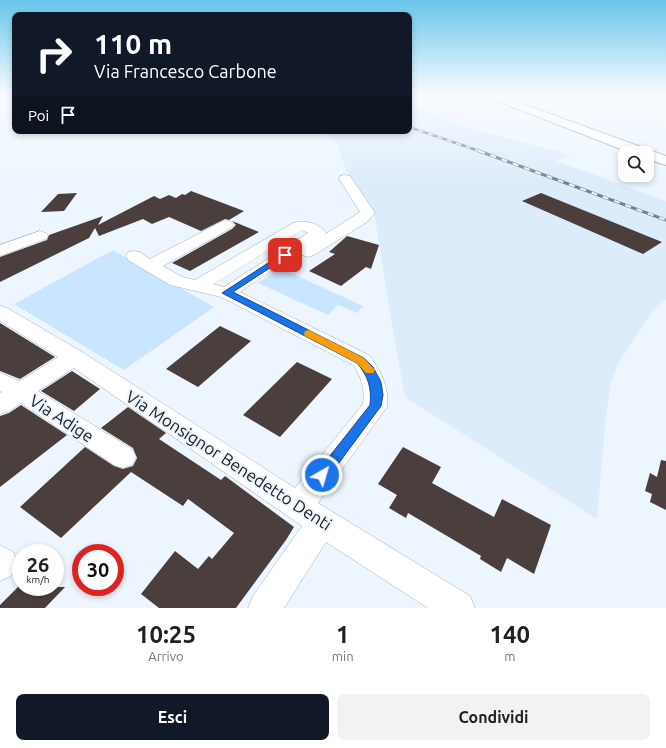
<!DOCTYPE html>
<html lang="it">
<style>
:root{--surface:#fff;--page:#f2f2f2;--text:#202124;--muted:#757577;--accent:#111827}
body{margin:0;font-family:Ubuntu,sans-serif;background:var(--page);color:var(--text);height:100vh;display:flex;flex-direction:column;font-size:15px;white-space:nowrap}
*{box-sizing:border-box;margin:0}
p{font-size:13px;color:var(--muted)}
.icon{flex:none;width:22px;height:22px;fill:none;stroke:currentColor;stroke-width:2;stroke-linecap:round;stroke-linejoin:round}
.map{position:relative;height:608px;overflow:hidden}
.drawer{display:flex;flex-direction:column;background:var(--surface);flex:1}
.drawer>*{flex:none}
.guide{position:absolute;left:12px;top:12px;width:400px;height:122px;border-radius:8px;box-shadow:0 2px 6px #0003;background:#111827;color:#fff;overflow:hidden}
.controls{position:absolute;left:618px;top:146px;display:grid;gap:8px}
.controls a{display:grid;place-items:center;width:36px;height:36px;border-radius:8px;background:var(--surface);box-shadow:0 2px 6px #0003;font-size:20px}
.speed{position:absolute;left:12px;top:544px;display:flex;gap:8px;font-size:20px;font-weight:700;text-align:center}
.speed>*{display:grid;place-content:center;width:52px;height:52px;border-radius:50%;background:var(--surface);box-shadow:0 2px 6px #0003;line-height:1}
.speed small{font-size:10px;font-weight:400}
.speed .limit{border:6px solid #d22;background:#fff;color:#111}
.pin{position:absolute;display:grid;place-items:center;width:34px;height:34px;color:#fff;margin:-17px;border-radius:8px;box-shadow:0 2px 6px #0006}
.me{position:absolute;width:44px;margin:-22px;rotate:38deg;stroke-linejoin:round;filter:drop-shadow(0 0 3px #0008)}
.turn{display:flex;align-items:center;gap:14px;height:84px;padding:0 16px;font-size:18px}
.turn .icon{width:52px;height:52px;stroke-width:2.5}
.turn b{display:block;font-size:28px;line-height:34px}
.then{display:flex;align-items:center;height:38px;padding:0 16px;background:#0003;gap:8px;font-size:15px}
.eta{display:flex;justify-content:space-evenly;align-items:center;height:68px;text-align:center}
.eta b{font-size:24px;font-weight:700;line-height:28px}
.primary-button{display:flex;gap:8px;margin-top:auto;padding:8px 16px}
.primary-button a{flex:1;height:46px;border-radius:8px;background:var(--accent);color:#fff;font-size:16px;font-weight:700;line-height:46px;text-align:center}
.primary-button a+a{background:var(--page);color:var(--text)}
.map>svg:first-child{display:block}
.built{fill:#ddecfb}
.green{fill:#cae5ff}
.building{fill:#4a3f3d}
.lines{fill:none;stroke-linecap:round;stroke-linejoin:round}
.minor-casing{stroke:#a5aeb7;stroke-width:1}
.tertiary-casing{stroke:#a5aeb7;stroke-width:2}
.minor{fill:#fff;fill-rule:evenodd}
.tertiary{fill:#fff;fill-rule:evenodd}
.rail-far1-casing{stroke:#7a8085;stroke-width:2.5}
.rail-casing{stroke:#7a8085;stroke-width:3}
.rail-far1{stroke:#edf6ff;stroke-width:1.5;stroke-dasharray:5;stroke-linecap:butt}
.rail{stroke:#edf6ff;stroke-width:2;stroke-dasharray:6;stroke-linecap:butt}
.route{fill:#1a73e8;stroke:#114b97}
.slow{fill:#f59e0b}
.labels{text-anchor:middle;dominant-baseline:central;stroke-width:4;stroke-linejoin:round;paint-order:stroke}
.near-street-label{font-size:17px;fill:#202326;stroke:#edf6ff}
</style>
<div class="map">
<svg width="666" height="608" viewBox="0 0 666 608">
<rect width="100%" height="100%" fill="#edf6ff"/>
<path class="built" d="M409,104l21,8 30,14 111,29 -15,6 110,40v98l-14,13 -32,48 -9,22 -5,33 -9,104 -192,-122 -14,-79 -16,-100 -27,-43 -12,-33 -8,-7 -9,-4h90z"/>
<path class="green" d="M113,250l101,57 -90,63 -110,-66z
M279,268l12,5 72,33 -6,7 -19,-8 -10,10 -70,-32z"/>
<path class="building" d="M191,191l53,20 -15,9 -4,-1 -24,12 -32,-14 -17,7 -9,-5 -44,17 -4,-8 -6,10 -89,44v-25l47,-17 2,-5 54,-19 -5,9 56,-29 6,3 9,-4 7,3 6,-4 3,1z
M77,193l-13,18 -23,1 17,-18z
M541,193l121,49 -19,12 -121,-53z
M232,221l27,11 -69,39 -18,-8 60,-34 4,-4z
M347,236l32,9 -8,24 -5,-2 -25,19 -32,-15 26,-17 -6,-2z
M0,323l55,34 -35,22 -20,-8z
M220,326l31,15 -53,46 -32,-18z
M297,362l35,17 -52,58 -37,-22z
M72,371l28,18 -26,22 -33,-20z
M21,405l46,30 -67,52v-71l9,-3z
M128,407l38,26 -7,6 62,41 4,-4 69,51 -8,13 -50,68h-77l-18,-14 34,-43 23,18 11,-13 3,3 22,-26 -46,-34 -5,7 -52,-34 -70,66 -41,-31 65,-60 29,19 9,3 10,-3 4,-8 -4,-10 -32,-20z
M403,447l38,20 -9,16 62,34 8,-18 49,26 -17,49 -27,-16 -6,14 -21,-13 1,-3 -73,-43 -2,5 -17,-10 8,-13 -19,-11z
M661,460l5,1v49l-16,-8 2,-8 -7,-3 5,-18 7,4z
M18,587h47l-20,21h-45v-3z"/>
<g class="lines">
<defs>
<path id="minor" d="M345,175l5,1 25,37 -8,9 -53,33 -6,2 -6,-2 -2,-3 -60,40 129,63c12,16 20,31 18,52l-69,96 152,93 5,12h-47l-102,-66 -42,66h-36l5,-12 49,-70 -228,-158 -36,23 94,58 4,8 -4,8 -9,3 -9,-3 -93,-62 -13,9 -8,2v-21l2,-1 -2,-1v-18l20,8 38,-24 -58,-36v-15l7,2 75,44 213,136 68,-84c2,-15 -1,-26 -10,-39l-132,-68 -51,-12 -42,-25 -2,-4 2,-4 6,-1 6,1 10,7 71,-37 5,-2 5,2 3,3 -3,3 -68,38 19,11 13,3 98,-57c12,-3 25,-1 33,10l-2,2 36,-23 -21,-33 1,-3zM302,230l6,3 -84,54 -11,-3z
M40,231l6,2 2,3 -2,3 -46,17v-11z
M0,545l13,7 5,11 -7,13 -11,5z"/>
<path id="tertiary" d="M482,95h16l168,61v9l-19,-6v-6h-16z"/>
</defs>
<use href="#minor" class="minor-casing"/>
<use href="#tertiary" class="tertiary-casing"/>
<use href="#minor" class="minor"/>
<use href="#tertiary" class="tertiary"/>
<defs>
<path id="rail-far1" d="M409,127l73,25"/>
<path id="rail" d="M479,151l187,69"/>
</defs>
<use href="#rail-far1" class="rail-far1-casing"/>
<use href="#rail" class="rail-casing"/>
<use href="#rail-far1" class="rail-far1"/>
<use href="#rail" class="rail"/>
</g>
<linearGradient id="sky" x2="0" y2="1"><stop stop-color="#69c5ec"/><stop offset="0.52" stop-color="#f7fbff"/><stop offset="1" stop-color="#f7fbff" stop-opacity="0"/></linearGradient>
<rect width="666" height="181" fill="url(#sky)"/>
<path class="route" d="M285,252l4,3 -1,1 -55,36 131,66 9,9 8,15 2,13 -2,11 -54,73 -5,1 -4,-1 -2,-4 2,-4 52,-66c2,-17 -2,-29 -13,-42l-135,-70z"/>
<path class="slow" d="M309,330l55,28 11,12 -2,3h-7l-9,-10 -52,-27 -1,-2 1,-3z"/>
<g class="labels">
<g class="near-street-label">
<text transform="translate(62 418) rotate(33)">Via Adige</text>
<text transform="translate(229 460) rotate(33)">Via Monsignor Benedetto Denti</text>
</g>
</g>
</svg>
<div class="controls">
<a><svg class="icon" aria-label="search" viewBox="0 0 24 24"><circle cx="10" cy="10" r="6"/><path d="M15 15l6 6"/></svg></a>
</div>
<div class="speed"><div>26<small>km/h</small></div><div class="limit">30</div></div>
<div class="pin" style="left:285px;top:255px;background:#d93025"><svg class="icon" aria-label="arrive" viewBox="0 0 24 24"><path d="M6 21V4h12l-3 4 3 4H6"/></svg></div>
<svg class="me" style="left:322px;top:475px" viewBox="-20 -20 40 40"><circle r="17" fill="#1a73e8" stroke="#fff" stroke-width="3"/><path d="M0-11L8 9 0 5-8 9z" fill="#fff"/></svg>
<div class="guide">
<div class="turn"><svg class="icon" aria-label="right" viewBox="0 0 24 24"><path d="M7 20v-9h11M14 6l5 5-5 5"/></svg><div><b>110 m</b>Via Francesco Carbone</div></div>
<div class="then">Poi<svg class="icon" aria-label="arrive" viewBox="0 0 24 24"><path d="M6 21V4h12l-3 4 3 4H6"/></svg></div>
</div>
</div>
<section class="drawer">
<div class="eta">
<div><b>10:25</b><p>Arrivo</p></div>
<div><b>1</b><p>min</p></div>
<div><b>140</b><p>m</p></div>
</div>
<div class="primary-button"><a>Esci</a><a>Condividi</a></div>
</section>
